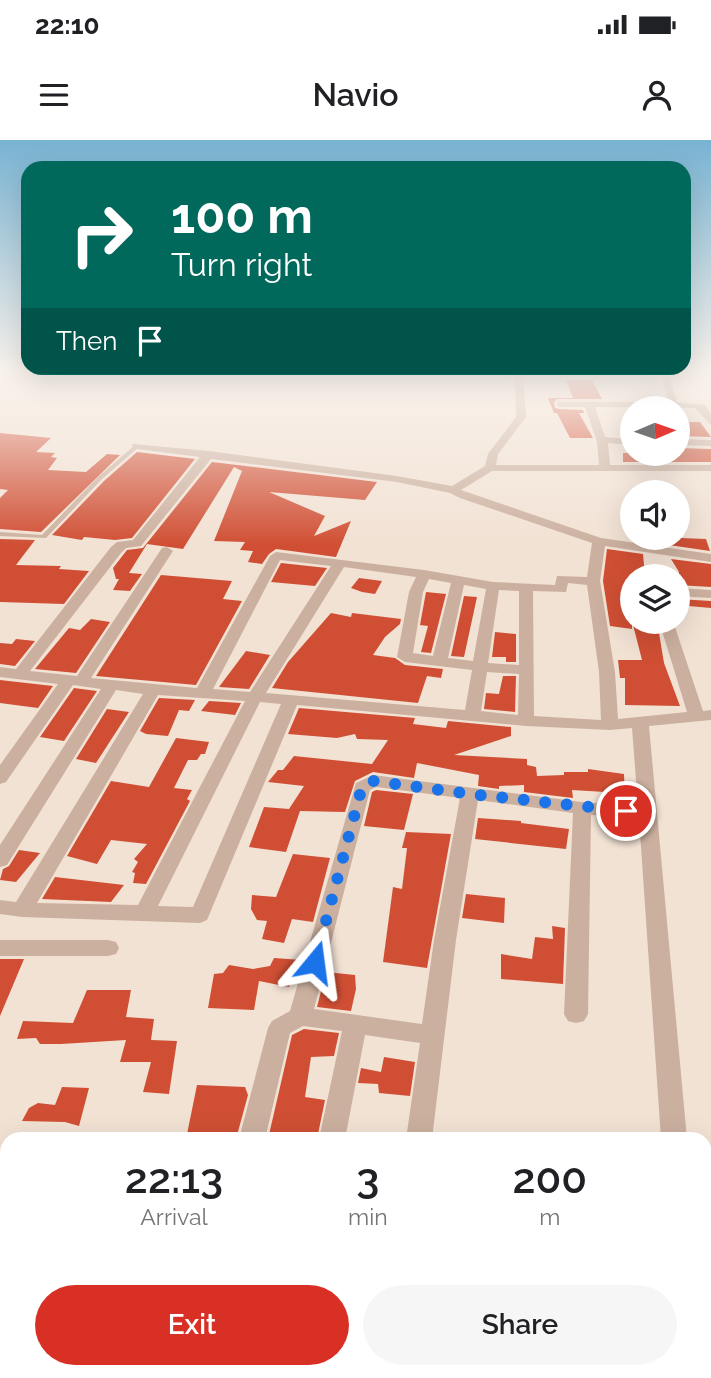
<!DOCTYPE html>
<style>
:root{--surface:#fff;--page:#f6f6f6;--text:#202124;--muted:#757577;--accent:#d93025}
body{margin:0;font-family:Raleway,sans-serif;background:var(--page);color:var(--text);height:100vh;display:flex;flex-direction:column;font-size:26px;white-space:nowrap}
*{box-sizing:border-box;margin:0}
p{font-size:23px;color:var(--muted)}
.icon{flex:none;width:38px;height:38px;fill:none;stroke:currentColor;stroke-width:2;stroke-linecap:round;stroke-linejoin:round}
.map{position:relative;flex:1;overflow:hidden}
.sheet{position:absolute;left:0px;top:992px;width:712px;height:247px;display:flex;flex-direction:column;background:var(--surface);border-radius:21px 21px 0 0;box-shadow:0 7px 28px #0002}
.sheet>*{flex:none}
.guide{position:absolute;left:21px;top:21px;width:670px;height:214px;border-radius:21px;box-shadow:0 7px 28px #0002;background:#00695c;color:#fff;overflow:hidden}
.needle{width:46px;rotate:88deg}
.tools{position:absolute;left:620px;top:256px;display:grid;gap:14px}
.tools a{display:grid;place-items:center;width:70px;height:70px;border-radius:50%;background:var(--surface);box-shadow:0 7px 28px #0002;font-size:35px}
.pin{position:absolute;display:grid;place-items:center;width:60px;height:60px;color:#fff;margin:-30px;border:4px solid #fff;border-radius:50%;box-shadow:0 2px 7px #0007}
.me{position:absolute;width:77px;margin:-38px;rotate:16deg;stroke-linejoin:round;filter:drop-shadow(0 0 5px #0008)}
.turn{display:flex;align-items:center;gap:24px;height:147px;padding:0 35px;font-size:32px}
.turn .icon{width:91px;height:91px;stroke-width:2.5}
.turn b{display:block;font-size:49px;line-height:60px}
.then{display:flex;align-items:center;height:66px;padding:0 35px;background:#0003;gap:14px;font-size:26px}
.eta{display:flex;justify-content:space-evenly;align-items:center;height:119px;text-align:center}
.eta b{font-size:42px;font-weight:600;line-height:49px}
.cta{display:flex;gap:14px;margin-top:auto;padding:14px 35px}
.cta a{flex:1;height:80px;border-radius:42px;background:var(--accent);color:#fff;font-size:28px;font-weight:600;line-height:80px;text-align:center}
.cta a+a{background:var(--page);color:var(--text)}
.status{display:flex;justify-content:space-between;align-items:center;height:49px;padding:0 35px;background:var(--surface);direction:ltr}
.status svg{height:19px;fill:currentColor}
header{display:flex;justify-content:space-between;align-items:center;height:91px;padding:0 35px;background:var(--surface);font-size:32px;font-weight:600}
.map>svg:first-child{display:block}
.building{fill:#d04f34}
.lines{fill:none;stroke-linecap:round;stroke-linejoin:round}
.service{fill:#cbb09f;fill-rule:evenodd}
.minor{fill:#cbb09f;fill-rule:evenodd}
.tertiary{fill:#cbb09f;fill-rule:evenodd}
.route{stroke:#1a73e8;stroke-width:12;stroke-dasharray:0 21.6}
</style>
<div class="status"><b>22:10</b><svg viewBox="0 0 49 12"><path d="M0 12V9h3v3zM5 12V6h3v6zM10 12V3h3v9zM15 12V0h3v12zM26 1h20v11H26zM47 4h2v5h-2z"/></svg></div>
<header><svg class="icon" aria-label="menu" viewBox="0 0 24 24"><path d="M4 6h16M4 12h16M4 18h16"/></svg>Navio<svg class="icon" aria-label="person" viewBox="0 0 24 24"><circle cx="12" cy="8" r="4"/><path d="M4 21q1-7 8-7t8 7"/></svg></header>
<div class="map">
<svg width="711" height="1238" viewBox="0 0 711 1238">
<rect width="100%" height="100%" fill="#f2e2d4"/>
<path class="building" d="M566,240h26l10,19h-45l-3,3 1,6 4,1 24,1 1,3h-5l14,25h-23l-13,-25h-3l-6,-15h25z
M677,282h23l11,15 -34,-1z
M0,293l51,5 -15,14 19,1 -4,4 6,1 -9,12 38,2 21,-18 13,1 -79,77 -41,-3v-31l8,-8 -8,-1z
M677,308l34,1v13h-88v-9h54z
M137,312l58,7 -63,79 -17,2 -31,-3 -2,3 -30,-5 52,-54z
M212,322l165,20 -12,18 -96,-8 56,24 -11,20 37,-15 -15,36 -60,-8 -7,5 -7,10 -14,-2 5,-11 -13,-1 5,-8 -31,-1 28,-70 -8,-4 -51,82 -36,-5 -18,29 13,1 -12,17 -17,-1 6,-11h-3l-3,-11 14,-18 16,-2z
M657,397l49,2 4,12 -48,-7z
M0,399l35,1 -19,25 45,1 -2,3 30,2 -25,33 -64,-2z
M607,409l36,5 2,22h-13v45h25l7,42 16,43 -55,-1v-27h-5l-2,-18h24l-10,-39v8l-22,-3 -7,-45z
M671,419l40,5v23l-34,-2 2,-13z
M281,423l46,5 -12,18 -44,-4z
M161,435l71,6 -9,18 19,2 -46,84 -100,-9z
M359,438l23,3 -7,13 -13,-2 -11,-4z
M426,452l20,2 -15,59 -10,-1 7,-26 -8,-1z
M464,456l13,1 -13,60 -13,-1z
M677,459l34,2v7l-34,-3z
M331,473l20,4 1,-4 49,6 -1,5 -15,13 -12,18 22,3 10,7 38,4 -2,9 -14,-2 -9,27 -146,-15 16,-26z
M91,479l19,3 -34,51 -41,-4 34,-41 11,2z
M495,492l21,2v28h-10v-5h-14z
M16,499l19,2 -20,25 -15,-2v-21l12,1z
M246,511l24,4 -21,34 -30,-2z
M503,536h13l-1,36 -31,-3 2,-16 13,1z
M0,540l53,6 -15,22 -38,-5z
M74,548l23,3 -33,50 -24,-4z
M159,558l36,2 -6,11 -10,-1 -11,26 -22,-2 -6,-3z
M209,561l32,2 -6,12 -34,-4z
M299,568l116,10 -2,6 33,4 2,-7 63,6v9l-57,19 73,4v6l9,2 1,9 27,-1v-3h24v-3l36,5 1,25 -19,-2 -1,-5 -33,-2 1,8 -49,-6v-7l-25,1v3l-21,-3 1,-11 -62,-12 -3,15 -41,-6 -18,9 -10,31 -45,-1 -14,41 -37,-5 15,-40 25,2 15,-23 -36,-4 10,-12h5l11,-14 78,8 16,-24 -31,-1 -2,-5 -18,4 -49,-4z
M107,569l22,3 -33,51 -20,-4z
M176,598l33,4 -4,12h-4l-4,6h-9l-14,28 18,2 -5,9 3,2 -44,83 -13,-1 2,-10 -3,-1 6,-10 -4,-3 13,-15 -36,-4 -14,24 -30,-8 44,-75 38,6z
M376,650l37,4 -9,36 -40,-4 8,-34z
M478,678l43,3v2l48,6 -3,20 -91,-10z
M406,692l45,2 -24,134 -44,-6 10,-75 9,2 5,-41h-5z
M19,710l21,3 -24,29 -16,-2 3,-11 6,-3z
M293,714l37,4 -17,64 -21,-3 -8,24 -22,-4 5,-18 -10,-1 -6,-11 1,-14 24,2z
M55,737l69,8 -13,17 -69,-3z
M466,754l39,4 -1,25 -42,-5z
M552,786l13,2 -2,56 -62,-5v-25l31,5 3,-22 18,2z
M274,818l28,2 -5,17 -4,1 -4,9 -30,-6 -5,29 -46,-2 6,-34 9,-1 6,-8 24,4 17,-3z
M0,819h24l-24,57z
M326,832l29,3 1,14 -5,22 -34,-4z
M87,850h44l-5,27 28,2 -3,21 26,1 -8,53 -26,-2 8,-30h-31l6,-22 -65,4h-21l-4,-6 -19,1 6,-18 50,2z
M304,889l35,4 -5,23 -23,1 -6,40 20,3 -8,39h-49l24,-104z
M384,917l31,5 -5,34 -31,-3 -1,-9 -20,-1 3,-15 20,4z
M197,945l48,2 3,8 -12,44h-50z
M62,947l27,1 -10,38 -14,-4 -43,-1 7,-13 9,-5 17,2z"/>
<g class="lines">
<path class="service" d="M135,305l5,1 -38,33 -56,59 -46,-2v-4l42,3 56,-58z"/>
<path class="minor" d="M515,232h8l3,45 -28,37 -2,11h103l-2,-23 -12,-35h-25l-3,-1v-4h111l-7,-28 3,-2 5,2 8,28 28,3 6,9v11l-16,-17 -100,-1 10,30 27,2v6l-24,-2 2,22h101v6h-219l-31,19 140,48 110,16v8l-106,-16 -5,35 15,91 3,47 69,-7 -28,-91h14l30,90 8,-1v10l-62,6 38,413h-26l-22,-321 -48,-3 -3,199 -4,7 -8,2 -8,-2 -4,-7 9,-201 -95,-13 -22,140 -24,199h-26l14,-96 -55,-8 -20,104h-26l23,-108 -39,-5 -13,7 -25,106h-26l29,-111 4,-7 18,-10 66,-228 17,-8 209,27 56,4 -6,-78 -22,2 -84,-4 -229,-21 -90,215 -7,3 -178,-6 -22,-3v-14l16,2 127,-208 -27,-4 -109,175 -7,2v-22l101,-156 -28,-4 -67,97 -6,2v-19l58,-81 -58,-7v-10l16,2 95,-122 6,-5 16,-2 67,-83 -63,-8 -5,-3 1,-2 76,7 188,25 55,10 33,-20 3,-12 28,-37zM211,319l186,23 53,11 10,5 132,45 -5,34 -30,-1 -2,9 -62,-3 -69,-12 -148,-18 -6,4 -73,132 -106,-10 82,-127 -6,-4 -5,1 -85,128 -47,-5 91,-118 5,-5 15,-2zM280,420l51,6 -81,126 -37,-3zM344,427l72,10 -7,15 -12,65 8,5 67,8 -7,40 -199,-17zM429,439l22,4 -18,73 -20,-3 10,-61zM568,443l19,2 12,87 2,48 -67,-4 -1,-125 33,1zM464,445l22,4 -13,72 -25,-3zM499,450l20,1v74l-31,-2zM487,532l32,2 -1,41 -37,-4zM158,555l87,6 -107,204 -101,-2zM260,562l21,2 -88,203 -35,-1zM376,647l84,11 -26,142 -12,84 -108,-15 56,-219z
M677,299l34,1v6l-34,-1z
M677,448l34,2v8l-34,-2z
M0,800h108l8,2 3,6 -3,6 -8,2h-108z
M7,1217v15h18l-2,6h-23v-18z"/>
<path class="tertiary" d="M0,1134h7v30h-7z
M705,1172l6,1v30l-6,-1z"/>
</g>
<linearGradient id="sky" x2="0" y2="1"><stop stop-color="#78b3d2"/><stop offset="0.57" stop-color="#f9f2ec"/><stop offset="1" stop-color="#f9f2ec" stop-opacity="0"/></linearGradient>
<rect width="711" height="405" fill="url(#sky)"/>
<g class="lines">
<path class="route" d="M315,822l47,-175 11,-6 97,13 156,17"/>
</g>
</svg>
<div class="tools">
<a><svg class="needle" viewBox="-14 -14 28 28"><path d="M0-13l5 13h-10z" fill="#e53935"/><path d="M0 13l5-13h-10z" fill="#757577"/></svg></a>
<a><svg class="icon" aria-label="sound" viewBox="0 0 24 24"><path d="M4 9h4l5-4v14l-5-4H4zM17 9q2 3 0 6"/></svg></a>
<a><svg class="icon" aria-label="layers" viewBox="0 0 24 24"><path d="M12 4l9 5-9 5-9-5zM3 14l9 5 9-5"/></svg></a>
</div>
<div class="pin" style="left:626px;top:671px;background:#d93025"><svg class="icon" aria-label="arrive" viewBox="0 0 24 24"><path d="M6 21V4h12l-3 4 3 4H6"/></svg></div>
<svg class="me" style="left:315px;top:822px" viewBox="-20 -20 40 40"><path d="M0-17L14 15 0 8-14 15z" fill="#1a73e8" stroke="#fff" stroke-width="4"/></svg>
<div class="guide">
<div class="turn"><svg class="icon" aria-label="right" viewBox="0 0 24 24"><path d="M7 20v-9h11M14 6l5 5-5 5"/></svg><div><b>100 m</b>Turn right</div></div>
<div class="then">Then<svg class="icon" aria-label="arrive" viewBox="0 0 24 24"><path d="M6 21V4h12l-3 4 3 4H6"/></svg></div>
</div>
<section class="sheet">
<div class="eta">
<div><b>22:13</b><p>Arrival</p></div>
<div><b>3</b><p>min</p></div>
<div><b>200</b><p>m</p></div>
</div>
<div class="cta"><a>Exit</a><a>Share</a></div>
</section>
</div>
